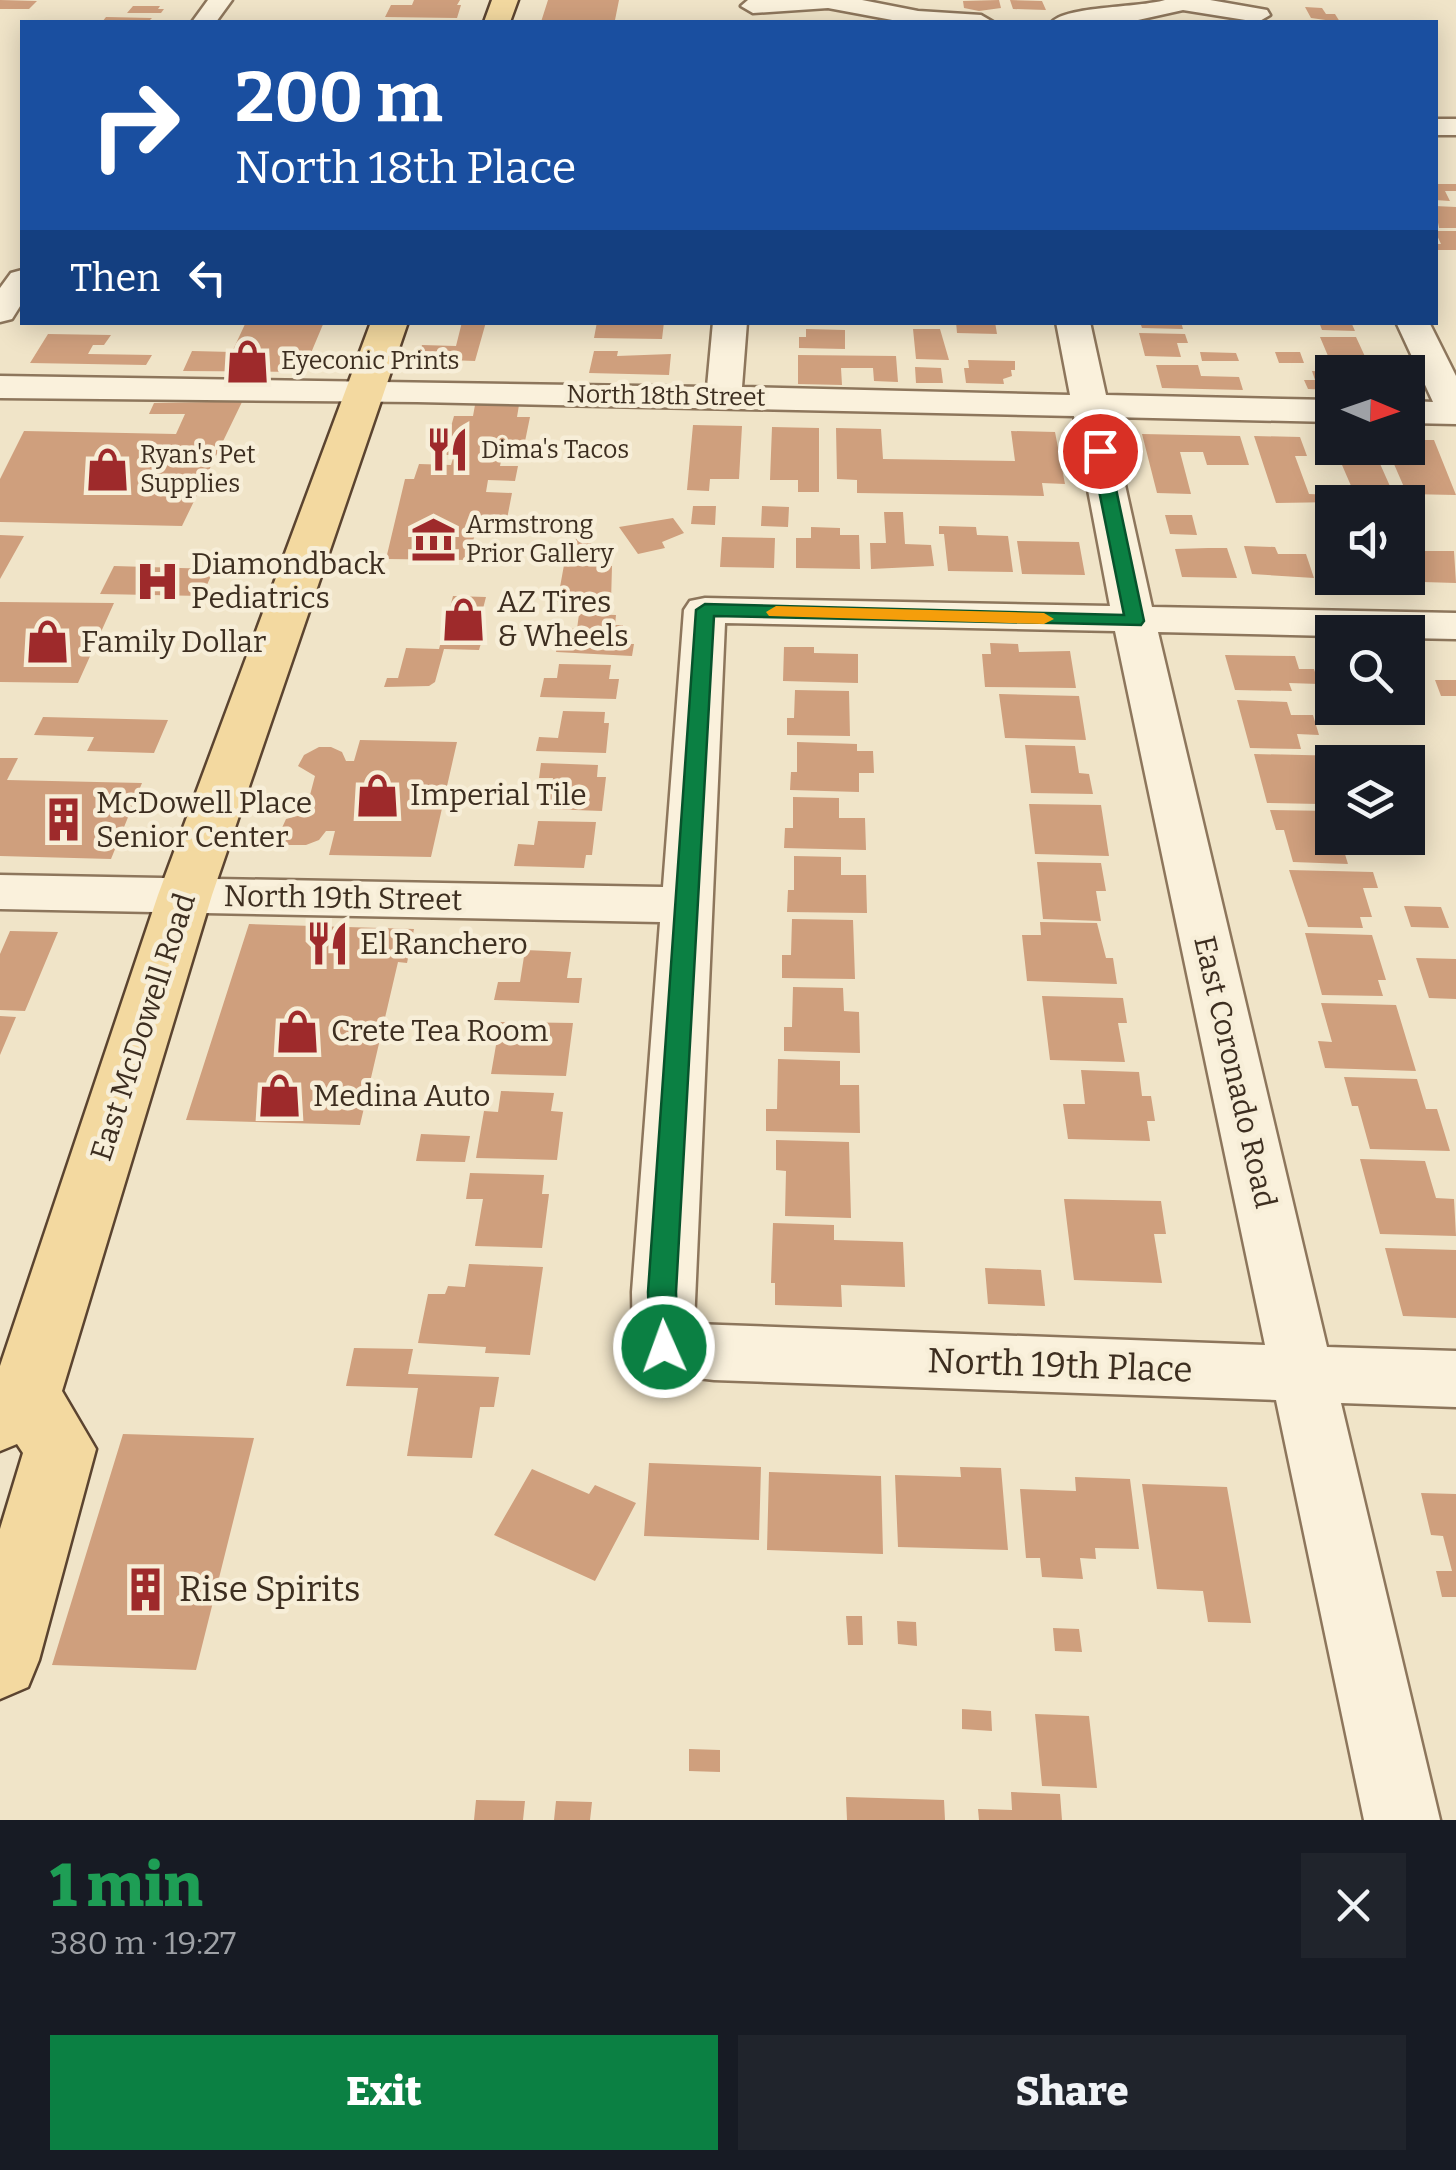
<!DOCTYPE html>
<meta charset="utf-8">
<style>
:root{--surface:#171b24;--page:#20242c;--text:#f1f3f6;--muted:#9ea1a6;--accent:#0b8043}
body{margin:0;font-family:Bitter,serif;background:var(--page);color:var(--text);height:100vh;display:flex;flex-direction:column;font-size:38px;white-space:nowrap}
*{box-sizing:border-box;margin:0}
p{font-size:32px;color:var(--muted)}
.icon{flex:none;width:55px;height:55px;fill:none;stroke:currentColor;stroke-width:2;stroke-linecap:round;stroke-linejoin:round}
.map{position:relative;height:1820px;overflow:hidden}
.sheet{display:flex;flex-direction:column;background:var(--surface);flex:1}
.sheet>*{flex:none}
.hud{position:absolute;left:20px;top:20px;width:1418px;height:305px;border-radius:0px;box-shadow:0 5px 25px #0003;background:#1a4fa0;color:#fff;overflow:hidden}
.needle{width:65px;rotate:92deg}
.controls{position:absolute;left:1315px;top:355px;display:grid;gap:20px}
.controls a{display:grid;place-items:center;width:110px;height:110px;border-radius:0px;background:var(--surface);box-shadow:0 5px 25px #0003;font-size:50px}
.pin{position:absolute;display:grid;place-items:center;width:85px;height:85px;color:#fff;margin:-42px;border:5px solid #fff;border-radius:50%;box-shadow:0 2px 10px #0007}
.me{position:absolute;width:110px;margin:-55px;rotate:358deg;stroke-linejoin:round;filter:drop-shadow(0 0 8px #0008)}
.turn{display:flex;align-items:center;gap:35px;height:210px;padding:0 50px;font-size:45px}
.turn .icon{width:130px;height:130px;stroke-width:2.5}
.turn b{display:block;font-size:70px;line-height:85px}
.then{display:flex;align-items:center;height:95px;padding:0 50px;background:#0003;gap:20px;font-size:38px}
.round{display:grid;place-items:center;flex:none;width:105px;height:105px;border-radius:0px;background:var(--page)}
.head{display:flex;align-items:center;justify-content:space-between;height:170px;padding:0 50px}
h1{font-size:60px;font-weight:800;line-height:75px;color:#1e9e55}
.action{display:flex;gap:20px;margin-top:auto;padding:20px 50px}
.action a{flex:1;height:115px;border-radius:0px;background:var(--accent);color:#fff;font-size:40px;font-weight:800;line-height:115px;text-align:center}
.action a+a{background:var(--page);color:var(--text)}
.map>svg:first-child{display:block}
.building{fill:#cf9f7d}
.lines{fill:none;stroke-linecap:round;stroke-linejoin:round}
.minor-casing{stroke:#8d765c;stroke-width:5}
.major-casing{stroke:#5b4430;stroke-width:5}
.minor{fill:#faf1dc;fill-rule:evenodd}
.major{fill:#f3d9a0;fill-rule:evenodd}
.route{fill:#0b8043;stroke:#07532c;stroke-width:2.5}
.slow{fill:#f59e0b}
.labels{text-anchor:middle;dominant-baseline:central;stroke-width:9;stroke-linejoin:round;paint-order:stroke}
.far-poi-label{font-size:25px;fill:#3d2e20;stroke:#f7eed8;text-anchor:start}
.far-street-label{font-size:25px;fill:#3d2e20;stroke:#f7eed8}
.poi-label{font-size:30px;fill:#3d2e20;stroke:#f7eed8;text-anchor:start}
.street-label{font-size:30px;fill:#3d2e20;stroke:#f7eed8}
.near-street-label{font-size:35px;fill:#3d2e20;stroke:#f7eed8}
.near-poi-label{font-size:35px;fill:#3d2e20;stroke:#f7eed8;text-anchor:start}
</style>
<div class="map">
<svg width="1456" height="1820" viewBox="0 0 1456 1820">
<rect width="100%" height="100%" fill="#f0e4c8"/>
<path class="building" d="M0,0l37,1 -8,8h-29z
M414,0h46l-3,5h4l-4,13 -72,-1 6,-12h21z
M548,0h71l-4,20 -74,2z
M999,0l2,8 -22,3 -15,-3 -1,-7z
M1010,0l32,1 4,9 -33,-1z
M133,6h27l-2,3h6l-3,4h-34z
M1305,7l17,1 4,6h9l5,8 -29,-4z
M106,17l46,1 -4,4h-46z
M1435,184h21v7h-11l5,10 -15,-1z
M1435,206l21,1v21h-17z
M1435,231h21v19h-21v-6h6z
M246,322h78l-21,50 -120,-1 9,-20 40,1z
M462,322h24l-11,39 -26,-1 2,-8 -31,-1 2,-6 34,1z
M597,322h67l-2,17 -68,-1z
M956,322h39l2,12 -40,-1z
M1140,322h41l2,7 -41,-1z
M1319,322h32l4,9 -33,-1z
M806,329l39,1v19l-46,-1v-11h7z
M913,329h27l9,31 -33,-1z
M1139,333l46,1 3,9h-11l4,14 -36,-1z
M48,334l63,1 -7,10h-11l-5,9 64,1 -6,10 -116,-2z
M1320,337h36l12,26h-37z
M594,351h24l-1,5 54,-2 -2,21 -80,-2z
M1200,352l36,1 3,8h-37z
M1275,352h25l4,11h-25z
M798,355l98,1 2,26 -24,-1 -1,-13h-32l1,17 -44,-1z
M968,360l47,1v9h-4l1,6 -9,3 1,5 -38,-1 -2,-15h5z
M1156,365h42l3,11 38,1 4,13 -81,-2z
M915,367l26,1 2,15h-27z
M1312,371l20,1v18l-24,-1 -4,-9h11z
M214,402h28l-60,124 -182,-4v-43l24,-48 152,3 9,-20h-36l5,-11z
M475,405h44l-2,12h13l-8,39h-20l-2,10h18l-3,15 -27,-1 -2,12 26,1 -5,26h-29l-9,41 -83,-1 19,-80h9l5,-15 32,1 3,-10h-11l11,-39h19z
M693,425l49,1 -3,53h-29l-1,12 -22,-1z
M772,427l47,1v64h-21v-12h-28z
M836,428l45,1 2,30 132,2 -4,-30 44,1 10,52 -23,-1 2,13 -187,-3v-13l-20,-1z
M1142,434l98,2 9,29h-42l-4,-13h-23l11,42 -34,-1z
M1254,436l46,1 7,19h-12l14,38 26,1 3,7 -62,1z
M1324,439h8v9h41l24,54h-39l-19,-44h-8z
M1408,440h26l22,55 -49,-1 -20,-46h21z
M693,506h23l-1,19 -24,-1z
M762,506l27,1 -1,20 -27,-1z
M884,512h19l2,32 26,1 3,21 -63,3 -1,-26h16z
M1165,515h27l5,20 -27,-1z
M673,518l11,15 -22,9 3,6 -27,6 -19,-27z
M939,526l37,1 1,8 31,1 5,36 -65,-1 -4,-37h-5z
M811,527l29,1v7h19l1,34 -64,-1v-30h15z
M0,535l24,1 -24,43z
M580,537l17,10 -14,8 -18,-10z
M722,537l53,1 -1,30 -54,-1z
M1017,541l62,1 6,33 -63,-1z
M1244,546l31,1 3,7h28l8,24 -62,-4z
M1318,546h14v28h-5z
M1208,548h19l10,30 -55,-1 -7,-28z
M1408,551h46l2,32 -33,-1 -2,-4 -13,-1z
M564,565l48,1 -1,36 -64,-1 2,-14h11z
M114,566l100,3 -12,27 -102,-2z
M453,596l33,1 -11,43h7l-3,10 -35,-1 -9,33 -6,4 -45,1 3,-9h11l8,-30 33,1z
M0,602l114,1 -36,80 -78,-1z
M579,614l37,1 -1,10h8l-2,19h13l-2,12 -76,-4 4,-24 17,1z
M990,643l28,1 1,8 51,-1 6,37 -91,-1 -3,-33h9z
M784,647h30v6l44,1v29l-75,-2z
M1225,655l70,1 4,13h15l5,15 -30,-1 3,8 -57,-1z
M559,664l52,1 -2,14h10l-3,20 -76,-2 4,-19h13z
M1435,680h21v16h-15z
M795,690l54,1 1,45 -63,-1v-17h7z
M999,694l80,2 7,44 -81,-2z
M1237,700l50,2 4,13h22l6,20 -22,-1 4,15 -51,-1z
M563,711l42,1 -1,11h5l-3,30 -70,-2 3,-14 19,1z
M43,717l125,3 -14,33 -67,-2 7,-14 -60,-2z
M360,740l97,2 -26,115 -102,-2 6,-24h-9l-7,9 -13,5h-19l-10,-6 9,-20 19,-5 10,-38 -17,-10 6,-11 15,-8h12l11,5 4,9h8z
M797,742l60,2v7h16l1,22h-15v19l-69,-2 1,-18h6z
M1025,745l50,1 4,27 10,1 4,20 -62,-1z
M1254,754l91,2 3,6h-16v15h-10l3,9h-10l5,18 -53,-1z
M0,758h18l-11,22 135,3 -31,76 -111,-3z
M541,763l57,2 -1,12h9l-4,34 -54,-2 5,-31h-14z
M793,797l46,1v20h26l1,32 -82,-2 1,-20h8z
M1029,804l72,1 8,51 -74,-2z
M1270,810l62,1v27h8l8,26 -55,-2 -9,-32h-8z
M538,821l58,1 -4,33h-6l-2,13 -70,-2 4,-22 16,1z
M794,856l47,1v18h25l1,38 -80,-1 1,-22h6z
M1037,862l64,1 5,28h-10l5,30 -58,-2z
M1289,870l84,2 5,16h-15l9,29h-12l3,11 -55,-1z
M1404,906l37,1 8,21 -38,-1z
M792,919l61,1 2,59 -73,-1v-23h9z
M1040,922l57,1 9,35h7l4,26 -90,-3 -5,-46h19z
M249,924l165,5 -7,34 -9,-1 -38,163 -174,-5z
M10,931l48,1 -33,79 -25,-1v-56z
M1305,933l67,2 14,45h-8l5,16 -61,-1z
M525,950l46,2 -4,26h15l-3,25 -85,-3 4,-18h22z
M1416,958l40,1v40l-27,-1z
M793,987l50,1 1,23 15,1 1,41 -76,-2v-24h8z
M1042,996l81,2 4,25h-9l7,39 -75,-2z
M1321,1003l75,2 20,66 -91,-3 -7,-27 14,1z
M0,1016l16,1 -16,38z
M500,1022l73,1 -7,53 -75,-2z
M778,1059l62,2v24h19l1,48 -94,-2v-22h11z
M1081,1070l58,2 3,24h9l4,25h-8l3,20 -82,-2 -5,-35h22z
M1344,1077l73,2 9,30h11l13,42 -80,-2 -12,-43h-6z
M501,1091l53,2 -3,18 12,1 -6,48 -81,-2 8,-47 14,1z
M421,1134l49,2 -5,26 -49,-1z
M776,1140l73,2 2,76 -66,-2 1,-45 -10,-1z
M1360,1159l65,2 11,37 18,1 2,37 -76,-2z
M470,1173l74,2 -2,19h7l-7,54 -67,-2 8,-47h-17z
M1064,1199l97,2 5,33h-12l8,49 -88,-3z
M773,1223l61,2v15l69,2 2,45 -64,-2 1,22 -67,-2v-22h-4z
M1385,1248l71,2v68l-53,-2z
M469,1264l74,3 -13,88 -45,-2 1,-6 -68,-4 10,-49h17l3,-8 17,1z
M985,1268l56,2 4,36 -57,-2z
M354,1348l59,1 -5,25 91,3 -5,30h-14l-8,51 -65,-2 11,-68 -72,-2z
M123,1434l131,4 -58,232 -144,-5z
M649,1463l112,4 -2,73 -115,-4z
M960,1467l41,1 7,82 -110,-3 -3,-72 66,2z
M532,1469l57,25 6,-9 41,18 -41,78 -101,-46z
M769,1472l112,4 2,78 -116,-4z
M1075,1477l55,2 9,70 -44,-1 1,11 -16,-1 3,21 -41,-2 -2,-19h-14l-6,-69 56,2z
M1142,1484l85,3 24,136 -43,-1 -5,-31 -46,-2z
M1421,1493l35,1v103h-14l-6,-26h16l-9,-35 -12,-1z
M846,1616h16l1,29h-15z
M897,1621l19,1 1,24 -19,-2z
M1053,1628l26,1 3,23 -27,-1z
M962,1709l29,2 1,20 -30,-2z
M1035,1714l54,2 8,72 -55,-2z
M689,1749l31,1v22l-31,-1z
M1011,1792l49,2 2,26h-83l-1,-11 34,1z
M846,1797l98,3 1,20h-98z
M476,1800l49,1 -2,19h-49z
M556,1801l36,1 -2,18h-36z"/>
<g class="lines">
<defs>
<path id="minor" d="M208,0h24l-16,22h-24z
M748,0h114l56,11 63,4 12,7h-90l-75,-14 -75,5 -12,-7z
M1165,0h45l57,10 3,5 -12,7 -75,-12 -54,12h-77c15,-16 86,-14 113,-22z
M1435,119h21v16h-21z
M22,270v33l-10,16 -12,3v-34l11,-15z
M713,322h34l-5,65 328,8 -14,-73h34l16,73 226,5v22l-222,-5 42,190 304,6v26l-48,-1v-6h-76v4l-174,-4 169,715 129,4v56l-115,-4 99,417h-76l-88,-420 -562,-20 -50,-6 -22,-8 -9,-19 -1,-55 28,-370 -660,-13v-34l663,12 21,-277 6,-9 15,-3 405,8 -36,-190 -657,-14 -417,-4v-22l707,11zM725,623l390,8 150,714 -571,-21z
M1396,322h33l27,54v48l-48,-1v-22l25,1z"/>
<path id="major" d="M492,0h26l-8,22h-26z
M371,322h37l-196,573 -150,496 34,58 -57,211 -11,27 -28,12v-170l23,-76 -6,-9 -17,7v-85l158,-471z"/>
</defs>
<use href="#minor" class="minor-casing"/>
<use href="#major" class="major-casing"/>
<use href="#minor" class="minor"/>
<use href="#major" class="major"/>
</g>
<path class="route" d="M1100,446l8,5 36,170 -3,4 -427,-9 -38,676 2,55 -4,9 -10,4 -10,-4 -4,-9 -2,-55 48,-682 9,-6 419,11 -33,-164z"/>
<path class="slow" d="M776,606l268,7 10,6 -10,5 -275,-8 -3,-4z"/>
<defs>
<symbol id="shop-bare" viewBox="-9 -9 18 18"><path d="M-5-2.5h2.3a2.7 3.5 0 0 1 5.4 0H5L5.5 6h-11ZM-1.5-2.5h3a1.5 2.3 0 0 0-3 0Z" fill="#9e2a2b" stroke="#f7eed8" stroke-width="2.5" paint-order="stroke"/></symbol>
<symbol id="restaurant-bare" viewBox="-9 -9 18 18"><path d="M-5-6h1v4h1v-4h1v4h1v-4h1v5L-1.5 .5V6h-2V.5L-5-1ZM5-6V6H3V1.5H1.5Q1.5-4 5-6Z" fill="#9e2a2b" stroke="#f7eed8" stroke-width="2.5" paint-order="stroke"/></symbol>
<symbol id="museum-bare" viewBox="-9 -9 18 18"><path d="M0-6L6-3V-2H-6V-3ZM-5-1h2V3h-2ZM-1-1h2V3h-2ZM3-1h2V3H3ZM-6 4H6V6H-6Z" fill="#9e2a2b" stroke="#f7eed8" stroke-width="2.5" paint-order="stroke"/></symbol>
<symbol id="hospital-bare" viewBox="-9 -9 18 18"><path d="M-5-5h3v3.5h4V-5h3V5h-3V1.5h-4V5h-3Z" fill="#9e2a2b" stroke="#f7eed8" stroke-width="2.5" paint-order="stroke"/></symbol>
<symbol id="building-bare" viewBox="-9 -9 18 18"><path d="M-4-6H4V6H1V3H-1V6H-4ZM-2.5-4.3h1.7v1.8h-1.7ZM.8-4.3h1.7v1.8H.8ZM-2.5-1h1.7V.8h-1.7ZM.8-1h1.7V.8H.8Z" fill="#9e2a2b" stroke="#f7eed8" stroke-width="2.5" paint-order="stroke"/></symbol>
</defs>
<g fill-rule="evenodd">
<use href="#shop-bare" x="216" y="330" width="63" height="63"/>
<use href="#restaurant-bare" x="416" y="418" width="63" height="63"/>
<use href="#shop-bare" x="76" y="438" width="63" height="63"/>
<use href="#museum-bare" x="402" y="508" width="63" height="63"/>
<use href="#hospital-bare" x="126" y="550" width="63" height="63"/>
<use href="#shop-bare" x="432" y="588" width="63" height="63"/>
<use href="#shop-bare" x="16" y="610" width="63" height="63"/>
<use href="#shop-bare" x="346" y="764" width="63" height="63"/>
<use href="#building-bare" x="32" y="788" width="63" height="63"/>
<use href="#restaurant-bare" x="296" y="912" width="63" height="63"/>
<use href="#shop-bare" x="266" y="1000" width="63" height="63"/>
<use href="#shop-bare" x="248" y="1064" width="63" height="63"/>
<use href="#building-bare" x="114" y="1558" width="63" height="63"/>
</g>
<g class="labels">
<g class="far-poi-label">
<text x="281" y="361">Eyeconic Prints</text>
<text x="481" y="450">Dima's Tacos</text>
<text x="140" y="455">Ryan's Pet<tspan x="140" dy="29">Supplies</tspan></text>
<text x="466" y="525">Armstrong<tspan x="466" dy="29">Prior Gallery</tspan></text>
</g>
<g class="far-street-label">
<text transform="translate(666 396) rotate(1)">North 18th Street</text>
</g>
<g class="poi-label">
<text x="191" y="564">Diamondback<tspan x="191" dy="34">Pediatrics</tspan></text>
<text x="497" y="602">AZ Tires<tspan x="497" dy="34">&amp; Wheels</tspan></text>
<text x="81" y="642">Family Dollar</text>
<text x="410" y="795">Imperial Tile</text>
<text x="96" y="803">McDowell Place<tspan x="96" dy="34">Senior Center</tspan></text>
<text x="360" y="944">El Ranchero</text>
<text x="331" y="1031">Crete Tea Room</text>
<text x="313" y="1096">Medina Auto</text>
</g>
<g class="street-label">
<text transform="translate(343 898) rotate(1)">North 19th Street</text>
<text transform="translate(143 1027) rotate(-72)">East McDowell Road</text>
<text transform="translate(1235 1072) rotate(77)">East Coronado Road</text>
</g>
<g class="near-street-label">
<text transform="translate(1060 1365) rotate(2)">North 19th Place</text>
</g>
<g class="near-poi-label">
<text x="179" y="1589">Rise Spirits</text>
</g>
</g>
</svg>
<div class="controls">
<a><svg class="needle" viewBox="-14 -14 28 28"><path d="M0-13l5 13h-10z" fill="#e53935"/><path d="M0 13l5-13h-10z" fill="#9ea1a6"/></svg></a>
<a><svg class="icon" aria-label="sound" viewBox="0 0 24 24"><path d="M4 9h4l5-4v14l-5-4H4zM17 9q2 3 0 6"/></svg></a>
<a><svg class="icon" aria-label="search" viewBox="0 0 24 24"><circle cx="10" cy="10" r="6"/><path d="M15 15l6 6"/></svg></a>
<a><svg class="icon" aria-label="layers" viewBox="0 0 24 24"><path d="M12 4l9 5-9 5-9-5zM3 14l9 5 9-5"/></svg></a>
</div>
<div class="pin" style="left:1100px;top:451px;background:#d93025"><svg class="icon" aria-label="arrive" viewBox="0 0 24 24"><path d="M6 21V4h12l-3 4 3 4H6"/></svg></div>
<svg class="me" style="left:664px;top:1347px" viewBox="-20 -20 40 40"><circle r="17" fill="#0b8043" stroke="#fff" stroke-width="3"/><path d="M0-11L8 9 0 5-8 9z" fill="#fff"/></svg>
<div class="hud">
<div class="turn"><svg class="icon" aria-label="right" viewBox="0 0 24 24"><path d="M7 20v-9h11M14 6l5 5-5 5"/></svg><div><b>200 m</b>North 18th Place</div></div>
<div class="then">Then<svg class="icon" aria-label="left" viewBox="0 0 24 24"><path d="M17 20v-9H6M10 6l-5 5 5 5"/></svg></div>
</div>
</div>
<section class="sheet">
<div class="head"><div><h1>1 min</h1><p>380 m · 19:27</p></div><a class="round"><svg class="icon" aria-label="close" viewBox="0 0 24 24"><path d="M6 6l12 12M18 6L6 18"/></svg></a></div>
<div class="action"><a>Exit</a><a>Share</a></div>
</section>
